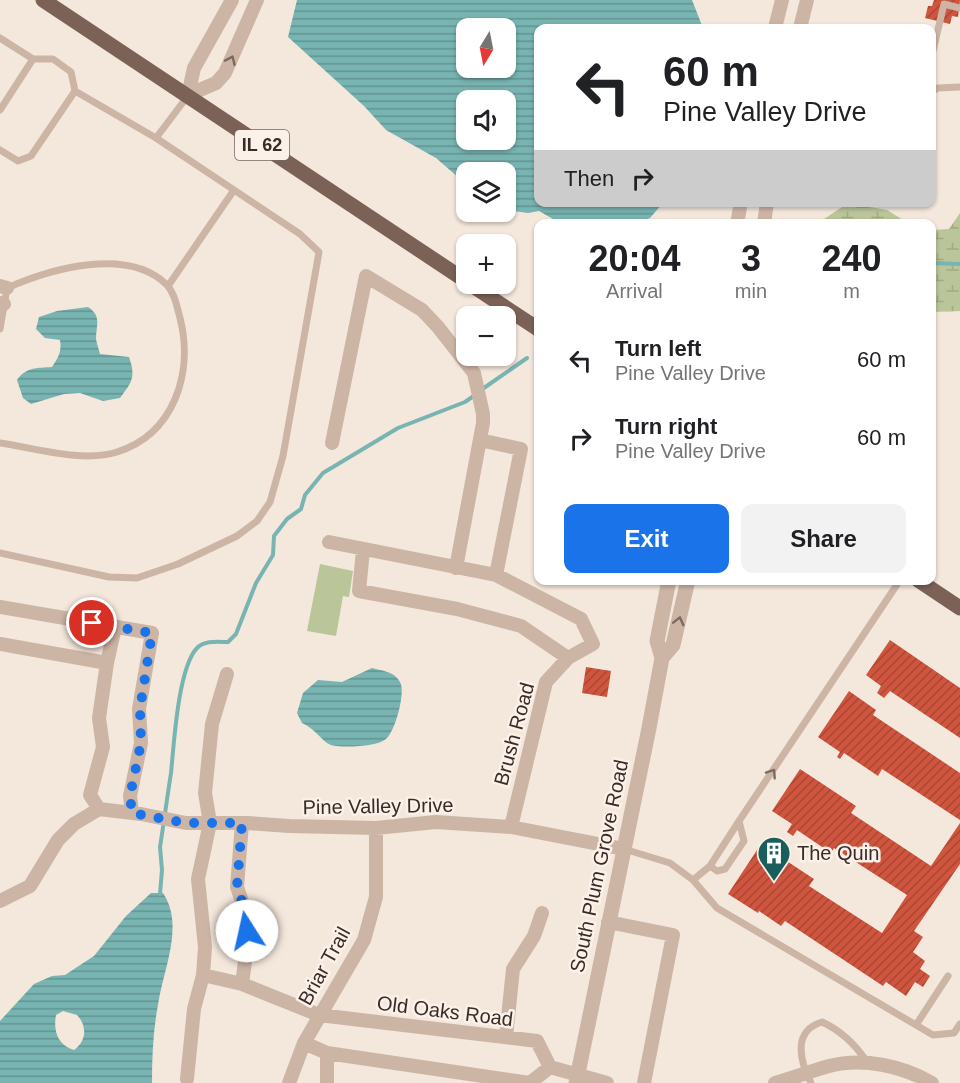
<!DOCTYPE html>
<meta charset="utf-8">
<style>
:root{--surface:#fff;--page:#f2f2f2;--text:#202124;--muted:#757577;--accent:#1a73e8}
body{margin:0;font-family:Helvetica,sans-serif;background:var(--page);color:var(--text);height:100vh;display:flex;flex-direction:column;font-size:22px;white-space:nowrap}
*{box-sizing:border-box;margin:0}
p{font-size:20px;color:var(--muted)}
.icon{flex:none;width:33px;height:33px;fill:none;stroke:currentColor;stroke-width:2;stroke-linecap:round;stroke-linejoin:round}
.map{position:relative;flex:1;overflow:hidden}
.panel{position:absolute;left:534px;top:219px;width:402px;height:366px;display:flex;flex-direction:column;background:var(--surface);border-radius:12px;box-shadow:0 2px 4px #0004}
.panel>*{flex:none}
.banner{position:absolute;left:534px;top:24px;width:402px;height:183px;border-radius:12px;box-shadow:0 2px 4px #0004;background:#fff;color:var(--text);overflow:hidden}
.needle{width:39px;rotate:190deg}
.tools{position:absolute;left:456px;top:18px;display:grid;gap:12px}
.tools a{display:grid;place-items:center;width:60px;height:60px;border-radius:12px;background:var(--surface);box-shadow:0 2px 4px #0004;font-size:30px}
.pin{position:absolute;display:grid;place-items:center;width:51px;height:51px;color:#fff;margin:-26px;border:3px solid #fff;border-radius:50%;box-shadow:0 2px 6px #0007}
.me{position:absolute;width:66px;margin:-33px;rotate:350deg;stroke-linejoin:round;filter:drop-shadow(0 0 4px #0008)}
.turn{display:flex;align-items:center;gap:21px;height:126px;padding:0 30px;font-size:27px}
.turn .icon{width:78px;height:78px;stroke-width:2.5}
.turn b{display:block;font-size:42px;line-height:51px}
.then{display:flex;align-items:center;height:57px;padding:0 30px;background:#0003;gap:12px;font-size:22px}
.eta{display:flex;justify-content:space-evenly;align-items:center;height:102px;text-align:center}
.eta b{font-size:36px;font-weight:800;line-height:42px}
.action{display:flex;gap:12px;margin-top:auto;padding:12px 30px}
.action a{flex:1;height:69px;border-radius:12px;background:var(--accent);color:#fff;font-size:24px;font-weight:800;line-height:69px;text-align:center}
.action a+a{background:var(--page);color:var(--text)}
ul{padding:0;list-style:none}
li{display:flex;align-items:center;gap:18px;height:78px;padding:0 30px}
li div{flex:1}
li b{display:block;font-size:22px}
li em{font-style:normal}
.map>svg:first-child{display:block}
.wetland{fill:url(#wetland-marsh)}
.park{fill:#bac59a}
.water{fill:url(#water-rules);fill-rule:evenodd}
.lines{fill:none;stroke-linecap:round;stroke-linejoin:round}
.stream{stroke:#78b4b2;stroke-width:4}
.building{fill:url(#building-hatch)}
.service{stroke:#cdb5a6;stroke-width:7}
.minor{stroke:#cdb5a6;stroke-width:14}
.tertiary{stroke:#cdb5a6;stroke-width:15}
.primary{stroke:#7c6157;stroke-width:15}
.oneway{stroke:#7c6a61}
.route{stroke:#1a73e8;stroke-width:10;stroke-dasharray:0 18}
.labels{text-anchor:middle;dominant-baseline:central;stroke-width:5;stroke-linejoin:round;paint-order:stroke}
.shield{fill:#fbf1e8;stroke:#736762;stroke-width:1.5}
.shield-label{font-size:18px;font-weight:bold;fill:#392c28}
.street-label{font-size:20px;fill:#392c28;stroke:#fbf1e8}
.poi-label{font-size:20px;fill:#392c28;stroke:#fbf1e8;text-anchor:start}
</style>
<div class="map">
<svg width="960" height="1083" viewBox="0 0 960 1083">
<defs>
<pattern id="wetland-marsh" width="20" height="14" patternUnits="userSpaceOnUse" patternTransform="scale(1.5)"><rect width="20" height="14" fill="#bac59a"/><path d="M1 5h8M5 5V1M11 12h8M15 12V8" fill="none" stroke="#a1a985"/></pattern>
<pattern id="water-rules" width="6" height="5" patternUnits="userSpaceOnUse" patternTransform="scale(1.5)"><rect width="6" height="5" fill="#78b4b2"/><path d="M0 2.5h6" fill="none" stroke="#639391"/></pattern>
<pattern id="building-hatch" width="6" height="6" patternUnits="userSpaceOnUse" patternTransform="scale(1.5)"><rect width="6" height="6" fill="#d0553e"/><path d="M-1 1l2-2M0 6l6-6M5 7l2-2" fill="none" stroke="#aa4734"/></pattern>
</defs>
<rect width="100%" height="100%" fill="#f4e7dc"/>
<path class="wetland" d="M848,203l39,7 21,13h-94l10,-4z
M960,213v98l-28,1v-82l17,-1z"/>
<path class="park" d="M320,564l33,7 -4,26 -6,-1 -7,40 -29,-5z"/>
<path class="water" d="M297,0h395l11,28h-165v174l125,1 -13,15 -14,5h-76l-21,-12 -11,2 -22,-3v-38h-40v12l-30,-26 -50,-28 -22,-24 -76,-69zM466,28h40v40h-40zM466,100h40v40h-40z
M88,307c14,9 8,18 8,32 1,5 3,11 4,15l29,3c7,20 3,25 -9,41l-17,3 -23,-8 -16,1 -33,10 -8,-6 -6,-18c9,-13 20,-12 35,-13 6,-9 10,-15 8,-27l-15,-2 -9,-9 3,-12 18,-6z
M372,668c10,3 22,3 28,14 6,10 -5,50 -14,57 -9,8 -44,9 -55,6 -10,-4 -15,-16 -29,-22l-5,-10 6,-20 15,-13 24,2z
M151,893h12c22,33 0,76 -5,112 -5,26 -6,52 -6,78h-152v-62l34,-37 18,-8 13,-1 29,-19 32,-40zM63,1011l14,4c11,12 9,26 -3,35 -16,-5 -21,-18 -18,-35z"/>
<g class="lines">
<path class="stream" d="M932,263l28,1
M481,390l46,-32
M160,894l2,-24 -2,-23c4,-25 7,-49 11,-74 3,-29 7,-105 26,-125 8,-8 21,-6 31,-6l8,-8 20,-51 17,-28 1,-19 13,-17 14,-10 4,-14 18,-22 75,-45 67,-26 10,-7"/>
</g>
<path class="building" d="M934,0h26l-2,17 -6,-1 -2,8 -25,-6 3,-12h4z
M890,640l70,48v50l-70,-47 -6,7 -7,-5 4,-7 -15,-11z
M586,667l25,4 -4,26 -25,-4z
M849,691l27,19 -3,5 87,58v47l-78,-51 -4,7 -34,-23 -4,6 -3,-2 3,-5 -22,-15z
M800,769l56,37 -5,7 80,53 29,-43v41l-46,67 9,6 -10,15 12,9 -5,8 10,7 -7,11 -8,-5 -9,14 -20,-14 -3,4 -98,-65 -4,5 -22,-15 -1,2 -30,-19 33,-50 53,35 -5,7 73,47 25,-38 -73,-47 -3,5 -34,-23 -4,6 -6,-4 5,-8 -20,-13z"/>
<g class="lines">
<path class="service" d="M0,38l33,21h20l18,13 4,19 81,47 144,96 19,18 -36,204 -13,46 -13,19 -20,15 -59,28 -41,14 -28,-1 -109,-24
M932,55l12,-51 16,4
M932,91l6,-3 22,-1
M0,110l33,-51
M156,138l31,-41
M0,150l18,11 13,-5 44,-65
M168,286l66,-96
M0,329l7,-41c43,-19 121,-42 160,-3 8,9 10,22 13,33 14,55 -6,116 -63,134 -34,11 -82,-4 -117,-9
M739,821l161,-241
M624,849l46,14 23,17 24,28 216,127 21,-2 6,-9
M693,880l17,-14 29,-45 5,20 -19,28 -8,2 -7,-5
M916,1025l32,-49
M811,1083c-11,-22 -19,-52 11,-61 20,9 33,22 45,40"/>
<path class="minor" d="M775,28l7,-28
M800,28l7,-28
M188,95l28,-12 9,-10 32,-73
M188,95l6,-27 38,-68
M737,224l4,-22
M764,224l3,-22
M0,286l7,2
M0,303l4,1
M480,440l41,9 -25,126
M332,443l34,-167 56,34 16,17 36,46 9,41v9l-27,145
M329,542l167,33 85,44 12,25 -25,14 -47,-32 -64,-17 -98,-18 4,-41
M0,607l152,26 -13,76 2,34 -11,53 2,17
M0,644l107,19 -8,55 4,29 -13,48 9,14
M107,663l8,-36
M99,809l42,5 45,9h61l42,3 87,2 60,-6 75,5 113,22
M511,827l35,-145 22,-24
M0,901l30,-15 28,-46 16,-16 25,-15
M608,922l65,13 -29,148
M203,975l39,9 77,31 218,26 13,26 57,16
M242,984l5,-37v-31l-10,-29 5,-64
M506,1037l7,-68 21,-33 8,-23
M304,1043l23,10 203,30 20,-16
M187,1079l7,-70 9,-34 2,-28 -7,-68 12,-56 -5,-30 7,-69 15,-50
M289,1083l15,-40 60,-103 12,-43v-69
M327,1083v-30
M775,1083c18,-5 36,-12 54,-17 34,-9 73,0 103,17"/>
<path class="tertiary" d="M662,658l11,-13 15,-65
M576,1083l73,-355 13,-70 -5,-17 12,-61"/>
<path class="primary" d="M43,0l423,281
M470,284l68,45
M918,580l42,28"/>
</g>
<defs><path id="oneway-chevron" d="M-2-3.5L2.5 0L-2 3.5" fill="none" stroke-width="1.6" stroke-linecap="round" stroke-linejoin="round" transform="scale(1.5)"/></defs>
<g class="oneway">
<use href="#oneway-chevron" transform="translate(231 60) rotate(-66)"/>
<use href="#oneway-chevron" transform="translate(679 621) rotate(-76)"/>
<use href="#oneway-chevron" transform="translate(772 773) rotate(-56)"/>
</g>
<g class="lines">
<path class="route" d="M92,623l60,10 -12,76 1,34 -11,53 2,17 54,10h56l-5,64 10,29v15"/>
</g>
<defs>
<symbol id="building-pin" viewBox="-11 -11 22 30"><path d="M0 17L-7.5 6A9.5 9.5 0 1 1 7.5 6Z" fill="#195e5d" stroke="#fbf1e8"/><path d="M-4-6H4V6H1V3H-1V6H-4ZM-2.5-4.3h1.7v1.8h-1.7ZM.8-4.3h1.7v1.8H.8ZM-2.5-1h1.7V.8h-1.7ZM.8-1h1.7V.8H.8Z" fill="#fff"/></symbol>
</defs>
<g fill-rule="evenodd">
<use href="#building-pin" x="755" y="834" width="38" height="52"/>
</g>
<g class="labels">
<rect class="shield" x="235" y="130" width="54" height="30" rx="4.5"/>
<g class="shield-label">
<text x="262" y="145">IL 62</text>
</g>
<g class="street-label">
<text transform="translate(514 734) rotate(-75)">Brush Road</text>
<text transform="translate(378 806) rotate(-1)">Pine Valley Drive</text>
<text transform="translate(599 866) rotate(-78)">South Plum Grove Road</text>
<text transform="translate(324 966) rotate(-61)">Briar Trail</text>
<text transform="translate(445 1011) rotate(7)">Old Oaks Road</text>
</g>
<g class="poi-label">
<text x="797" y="853">The Quin</text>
</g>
</g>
</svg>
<div class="tools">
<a><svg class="needle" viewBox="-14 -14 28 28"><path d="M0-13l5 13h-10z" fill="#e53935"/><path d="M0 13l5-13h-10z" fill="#757577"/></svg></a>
<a><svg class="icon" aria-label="sound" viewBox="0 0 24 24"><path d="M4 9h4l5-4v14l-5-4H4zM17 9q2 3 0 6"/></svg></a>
<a><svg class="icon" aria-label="layers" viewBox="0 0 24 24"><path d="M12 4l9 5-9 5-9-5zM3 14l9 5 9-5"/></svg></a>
<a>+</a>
<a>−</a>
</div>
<div class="pin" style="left:92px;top:623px;background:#d93025"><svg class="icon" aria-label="arrive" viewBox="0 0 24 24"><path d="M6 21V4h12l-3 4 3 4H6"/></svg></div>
<svg class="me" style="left:247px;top:931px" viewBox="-20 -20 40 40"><circle r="19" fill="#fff"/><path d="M0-13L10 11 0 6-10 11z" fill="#1a73e8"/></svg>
<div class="banner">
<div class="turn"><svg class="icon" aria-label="left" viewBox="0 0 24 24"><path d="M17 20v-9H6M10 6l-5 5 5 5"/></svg><div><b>60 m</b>Pine Valley Drive</div></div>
<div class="then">Then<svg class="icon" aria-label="right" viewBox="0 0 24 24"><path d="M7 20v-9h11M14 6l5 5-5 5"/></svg></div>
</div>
<section class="panel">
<div class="eta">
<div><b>20:04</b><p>Arrival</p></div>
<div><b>3</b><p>min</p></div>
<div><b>240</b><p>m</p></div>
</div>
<ul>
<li><svg class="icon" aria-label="left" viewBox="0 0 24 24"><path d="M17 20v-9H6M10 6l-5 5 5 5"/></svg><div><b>Turn left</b><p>Pine Valley Drive</p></div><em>60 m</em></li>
<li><svg class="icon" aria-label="right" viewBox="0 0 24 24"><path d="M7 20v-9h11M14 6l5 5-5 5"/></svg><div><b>Turn right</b><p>Pine Valley Drive</p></div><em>60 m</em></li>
</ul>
<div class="action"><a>Exit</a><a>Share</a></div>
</section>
</div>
